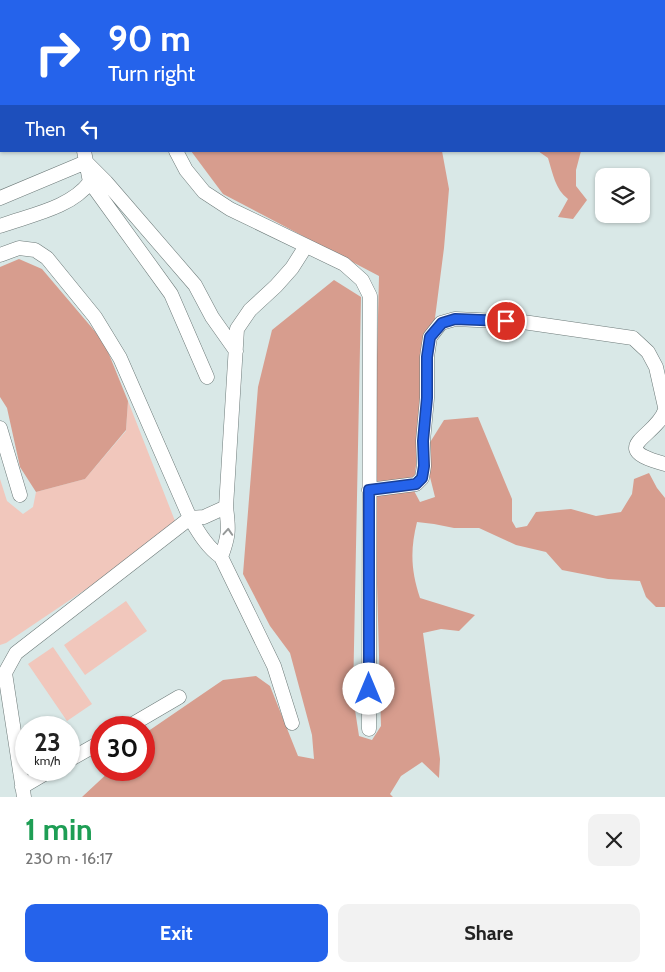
<!DOCTYPE html>
<meta charset="utf-8">
<style>
:root{--surface:#fff;--page:#f2f2f2;--text:#222;--muted:#767676;--accent:#2563eb}
body{margin:0;font-family:Cabin,sans-serif;background:var(--page);color:var(--text);height:100vh;display:flex;flex-direction:column;font-size:19px;white-space:nowrap}
*{box-sizing:border-box;margin:0}
p{font-size:16px;color:var(--muted)}
.icon{flex:none;width:28px;height:28px;fill:none;stroke:currentColor;stroke-width:2;stroke-linecap:round;stroke-linejoin:round}
.map{position:relative;height:797px;overflow:hidden}
.drawer{display:flex;flex-direction:column;background:var(--surface);flex:1}
.drawer>*{flex:none}
.top-card{position:absolute;left:0px;top:0px;width:665px;height:152px;box-shadow:0 1px 4px #0004;background:#2563eb;color:#fff;overflow:hidden}
.buttons{position:absolute;left:595px;top:168px;display:grid;gap:10px}
.buttons a{display:grid;place-items:center;width:55px;height:55px;border-radius:10px;background:var(--surface);box-shadow:0 1px 4px #0004;font-size:25px}
.speed{position:absolute;left:15px;top:716px;display:flex;gap:10px;font-size:25px;font-weight:700;text-align:center}
.speed>*{display:grid;place-content:center;width:65px;height:65px;border-radius:50%;background:var(--surface);box-shadow:0 1px 4px #0004;line-height:1}
.speed small{font-size:12px;font-weight:400}
.speed .limit{border:8px solid #d22;background:#fff;color:#111}
.pin{position:absolute;display:grid;place-items:center;width:42px;height:42px;color:#fff;margin:-21px;border:2px solid #fff;border-radius:50%;box-shadow:0 1px 5px #0007}
.me{position:absolute;width:55px;margin:-28px;rotate:0deg;stroke-linejoin:round;filter:drop-shadow(0 0 4px #0008)}
.turn{display:flex;align-items:center;gap:18px;height:105px;padding:0 25px;font-size:22px}
.turn .icon{width:65px;height:65px;stroke-width:2.5}
.turn b{display:block;font-size:35px;line-height:42px}
.then{display:flex;align-items:center;height:48px;padding:0 25px;background:#0003;gap:10px;font-size:19px}
.round{display:grid;place-items:center;flex:none;width:52px;height:52px;border-radius:10px;background:var(--page)}
.headline{display:flex;align-items:center;justify-content:space-between;height:85px;padding:0 25px}
h1{font-size:30px;font-weight:800;line-height:38px;color:#1e9e55}
.action{display:flex;gap:10px;margin-top:auto;padding:10px 25px}
.action a{flex:1;height:58px;border-radius:10px;background:var(--accent);color:#fff;font-size:20px;font-weight:800;line-height:58px;text-align:center}
.action a+a{background:var(--page);color:var(--text)}
.map>svg:first-child{display:block}
.green{fill:#f1c7bc}
.forest{fill:#d79d8e}
.lines{fill:none;stroke-linecap:round;stroke-linejoin:round}
.minor-casing{stroke:#6e7b7a;stroke-width:15}
.path{stroke:#808a8a;stroke-width:2.5;stroke-dasharray:2.5 4;stroke-linecap:butt}
.minor{stroke:#fff;stroke-width:14}
.oneway{stroke:#969999}
.route-casing{stroke:#184099;stroke-width:12}
.route{stroke:#2563eb;stroke-width:9}
</style>
<div class="map">
<svg width="665" height="797" viewBox="0 0 665 797">
<rect width="100%" height="100%" fill="#d9e8e7"/>
<path class="green" d="M128,401l47,120 -7,13 -162,109 -6,2v-166l7,22 16,13 10,-7 3,-15 49,-13 41,-48z
M126,601l21,30 -62,44 -21,-30z
M53,647l39,57 -25,17 -39,-57z"/>
<path class="forest" d="M404,0h159l-163,1z
M191,151h251l7,38 -5,59 -31,241 7,13 15,-5 -6,-24v-29l15,-24 34,-3 34,82v22l4,7 11,-2 9,-14 35,-3 25,7 25,-4 11,-18 2,-15 15,-6 8,15 8,10v109h-9l-10,-10 -6,-16 -32,-2 -46,-9 -16,-18 -30,-7 -37,-17h-25l-20,-4 -17,-2c-7,28 -6,49 3,76l55,17 -16,16 -18,-2 -18,4 17,126 -1,19 -17,-16 -21,14 -11,18 3,3h-311l29,-27h33v-36l79,-54 33,-4 14,10 28,70 16,3 -2,-24 -22,-82 -20,-27 -27,-52 15,-187 14,-57 62,-50 27,17 -8,400 6,39 13,4 9,-14 -5,-177v-152l3,-121 -156,-82z
M538,151h43l-5,19v16l11,14 -14,19 -15,-2 10,-18c-13,-10 -15,-25 -20,-41z
M19,259l23,10 62,73 24,59 -2,29 -41,49 -49,13 -16,-25 -13,-59 -7,-11v-130z"/>
<g class="lines">
<defs>
<path id="minor" d="M52,0v1
M129,0v1
M337,1v-1
M664,19h1
M664,69h1
M84,151l6,31 81,112 36,83
M176,151l10,19 18,22 26,17 114,55 18,16 8,16 -1,433
M0,198l86,-36 20,20 89,103 17,32 24,34
M0,226c30,-11 71,-18 90,-44
M0,255l19,-7 16,2 12,8 48,59 25,41 70,160c9,15 17,29 31,39l53,109 18,57
M665,410c-8,27 -61,38 0,54
M0,428l20,67
M369,490l47,-6 6,-6 2,-12 -1,-25 4,-43v-41l3,-20 11,-14 14,-4 68,3 110,16 15,14 8,15 9,40
M221,557c8,-21 8,-28 5,-50l11,-178 13,-19 26,-24 16,-18 14,-22
M126,728l53,-31
M69,760l32,-18
M22,787l29,-17
M24,797l-19,-124 11,-20 174,-135 14,-1 22,-10"/>
</defs>
<use href="#minor" class="minor-casing"/>
<path class="path" d="M0,28l1,18
M0,60l1,-4"/>
<use href="#minor" class="minor"/>
</g>
<defs><path id="oneway-chevron" d="M-2-3.5L2.5 0L-2 3.5" fill="none" stroke-width="1.6" stroke-linecap="round" stroke-linejoin="round" transform="scale(1.25)"/></defs>
<use class="oneway" href="#oneway-chevron" transform="translate(228 532) rotate(-86)"/>
<g class="lines">
<defs>
<path id="route" d="M369,689v-199l47,-6 6,-6 2,-12 -1,-25 4,-43v-41l3,-20 12,-14 13,-4 51,2"/>
</defs>
<use href="#route" class="route-casing"/>
<use href="#route" class="route"/>
</g>
</svg>
<div class="buttons">
<a><svg class="icon" aria-label="layers" viewBox="0 0 24 24"><path d="M12 4l9 5-9 5-9-5zM3 14l9 5 9-5"/></svg></a>
</div>
<div class="speed"><div>23<small>km/h</small></div><div class="limit">30</div></div>
<div class="pin" style="left:506px;top:321px;background:#d93025"><svg class="icon" aria-label="arrive" viewBox="0 0 24 24"><path d="M6 21V4h12l-3 4 3 4H6"/></svg></div>
<svg class="me" style="left:369px;top:689px" viewBox="-20 -20 40 40"><circle r="19" fill="#fff"/><path d="M0-13L10 11 0 6-10 11z" fill="#2563eb"/></svg>
<div class="top-card">
<div class="turn"><svg class="icon" aria-label="right" viewBox="0 0 24 24"><path d="M7 20v-9h11M14 6l5 5-5 5"/></svg><div><b>90 m</b>Turn right</div></div>
<div class="then">Then<svg class="icon" aria-label="left" viewBox="0 0 24 24"><path d="M17 20v-9H6M10 6l-5 5 5 5"/></svg></div>
</div>
</div>
<section class="drawer">
<div class="headline"><div><h1>1 min</h1><p>230 m · 16:17</p></div><a class="round"><svg class="icon" aria-label="close" viewBox="0 0 24 24"><path d="M6 6l12 12M18 6L6 18"/></svg></a></div>
<div class="action"><a>Exit</a><a>Share</a></div>
</section>
